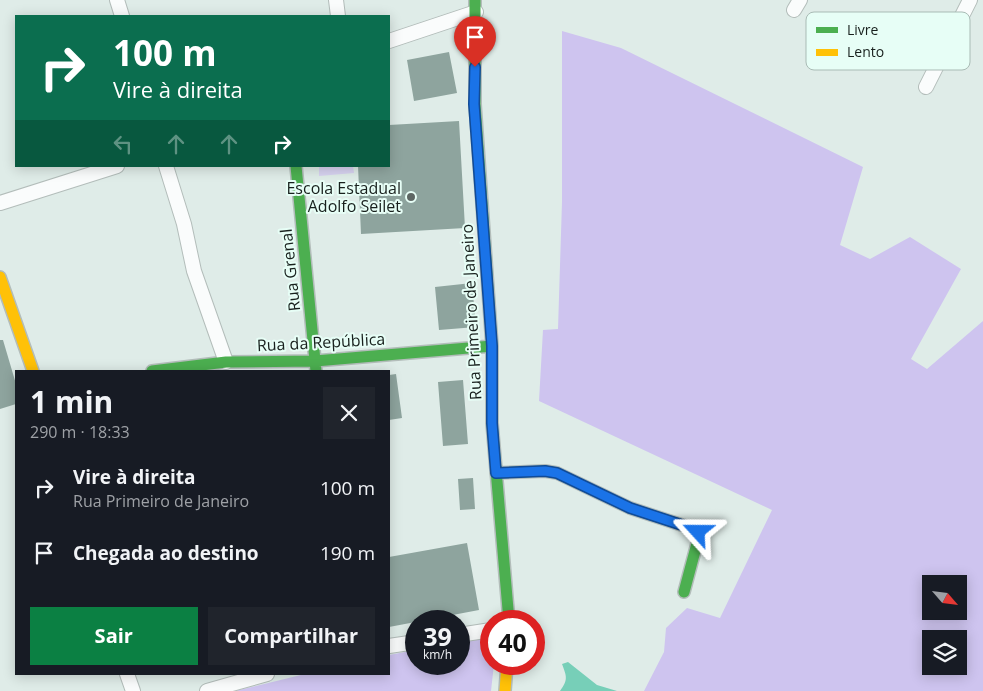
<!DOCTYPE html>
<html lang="pt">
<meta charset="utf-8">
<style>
:root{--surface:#171b24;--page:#20242c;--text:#f1f3f6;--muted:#9ea1a6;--accent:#0b8043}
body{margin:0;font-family:"Open Sans",sans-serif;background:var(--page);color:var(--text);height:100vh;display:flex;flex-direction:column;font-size:19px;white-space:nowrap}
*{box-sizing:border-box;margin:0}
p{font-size:16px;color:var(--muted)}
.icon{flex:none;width:28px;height:28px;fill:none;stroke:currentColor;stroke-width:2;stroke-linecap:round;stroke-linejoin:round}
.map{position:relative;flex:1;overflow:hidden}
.sheet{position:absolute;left:15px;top:370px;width:375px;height:305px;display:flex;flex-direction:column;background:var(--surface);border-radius:0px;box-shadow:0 2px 12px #0003}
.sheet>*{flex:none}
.guide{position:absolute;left:15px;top:15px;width:375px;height:152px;border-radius:0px;box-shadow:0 2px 12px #0003;background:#0b6e4f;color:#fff;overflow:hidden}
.needle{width:32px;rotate:118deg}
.buttons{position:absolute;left:922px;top:575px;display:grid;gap:10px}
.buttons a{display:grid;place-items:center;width:45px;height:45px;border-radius:0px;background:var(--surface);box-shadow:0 2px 12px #0003;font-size:25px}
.speed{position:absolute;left:405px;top:610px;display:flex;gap:10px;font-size:25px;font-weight:700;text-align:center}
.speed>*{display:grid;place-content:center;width:65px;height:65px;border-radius:50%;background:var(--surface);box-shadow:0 2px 12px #0003;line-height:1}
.speed small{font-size:12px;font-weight:400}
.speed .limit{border:8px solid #d22;background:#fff;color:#111}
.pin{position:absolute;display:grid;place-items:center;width:42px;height:42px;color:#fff;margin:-51px -21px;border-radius:50% 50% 50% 0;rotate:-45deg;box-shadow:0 0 5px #0007}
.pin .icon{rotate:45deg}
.me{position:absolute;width:55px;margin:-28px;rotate:294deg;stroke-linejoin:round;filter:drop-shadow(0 0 4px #0008)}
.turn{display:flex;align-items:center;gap:18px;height:105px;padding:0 15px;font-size:22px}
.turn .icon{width:65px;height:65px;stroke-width:2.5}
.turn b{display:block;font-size:35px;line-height:42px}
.lanes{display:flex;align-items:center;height:48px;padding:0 15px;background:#0003;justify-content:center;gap:25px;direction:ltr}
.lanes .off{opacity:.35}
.round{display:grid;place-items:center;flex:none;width:52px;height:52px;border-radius:0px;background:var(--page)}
.summary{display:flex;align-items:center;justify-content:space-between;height:85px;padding:0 15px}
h1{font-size:30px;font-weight:700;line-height:38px}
.button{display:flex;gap:10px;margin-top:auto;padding:10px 15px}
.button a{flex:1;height:58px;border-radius:0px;background:var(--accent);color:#fff;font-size:20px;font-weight:700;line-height:58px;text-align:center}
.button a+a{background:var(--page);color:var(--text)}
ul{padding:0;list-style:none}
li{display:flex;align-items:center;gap:15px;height:65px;padding:0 15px}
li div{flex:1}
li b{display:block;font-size:19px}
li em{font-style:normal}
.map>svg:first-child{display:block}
.green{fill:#d7d2f0}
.forest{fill:#cec4ef;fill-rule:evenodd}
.water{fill:#77cfb8}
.building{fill:#8ea49e}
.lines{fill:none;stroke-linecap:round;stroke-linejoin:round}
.street-casing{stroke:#b3bdba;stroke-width:16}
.fast-casing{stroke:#b3bdba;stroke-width:14}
.slow-casing{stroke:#b3bdba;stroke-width:14}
.street{stroke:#fafcfc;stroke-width:14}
.fast{stroke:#4caf50;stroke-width:11}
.slow{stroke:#ffc107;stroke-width:11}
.route-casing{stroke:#114b97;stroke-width:12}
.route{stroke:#1a73e8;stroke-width:9}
.poi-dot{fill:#5e6764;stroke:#e7fef6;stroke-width:2}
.labels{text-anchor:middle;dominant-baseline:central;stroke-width:4;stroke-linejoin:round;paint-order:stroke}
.poi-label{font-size:16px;fill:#18201d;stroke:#e7fef6;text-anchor:end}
.street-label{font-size:16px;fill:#18201d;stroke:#e7fef6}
.key{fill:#e7fef6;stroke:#a9bbb5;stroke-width:1}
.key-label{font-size:14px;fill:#18201d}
</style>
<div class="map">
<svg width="983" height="691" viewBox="0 0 983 691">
<rect width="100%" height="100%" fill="#dfece8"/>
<path class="green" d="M319,166h34l1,7 -35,3z"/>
<path class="forest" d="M562,31l59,17 242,119 -23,78 30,14 40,-22 51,32 -50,90 16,10 56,-48v370h-339l20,-39 2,-24 21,-20 33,10 52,-108 -233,-109 4,-71 15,-1 4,-127zM931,584h28v27h-28zM931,639h28v27h-28z
M491,637v27h3l-3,27h-256l70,-17h84v-19l27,-5v14h43v-21z"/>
<path class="water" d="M568,662l29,23 20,6h-57c8,-11 7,-14 2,-27z"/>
<path class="building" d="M449,52l8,41 -43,8 -7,-41z
M459,121l6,107 -104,6 -3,-68h31v-41z
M472,283l4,44 -37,3 -4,-43z
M0,340h3l13,44v20l-16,5z
M396,374l6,44 -13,2v-45z
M463,380l5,64 -25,2 -5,-64z
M473,478l2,31 -15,1 -2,-31z
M467,543l12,67 -90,17v-70z"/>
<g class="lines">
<defs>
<path id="street" d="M117,0l5,16
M336,0l2,16
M794,10l6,-10
M389,41l87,-29
M926,87l44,-87
M166,166l18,58 10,47 32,91
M0,203l117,-37
M459,635l32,-5
M389,646l27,-4
M127,674l6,17
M207,691l60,-17"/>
<path id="fast" d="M475,0v104l17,242v77l17,198
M296,166l20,205
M152,371l74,-9 89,-1 177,-15
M496,473l49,-2 12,2 73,35 61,20 8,8 -15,56"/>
<path id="slow" d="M0,277l33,94
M505,691l2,-27"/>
</defs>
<use href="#street" class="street-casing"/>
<use href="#fast" class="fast-casing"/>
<use href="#slow" class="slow-casing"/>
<use href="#street" class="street"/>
<use href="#fast" class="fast"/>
<use href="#slow" class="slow"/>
</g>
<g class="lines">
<defs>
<path id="route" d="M475,67l-1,37 18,242v77l4,50 49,-2 12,2 73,35 61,20 7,4"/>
</defs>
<use href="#route" class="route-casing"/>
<use href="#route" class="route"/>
</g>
<circle class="poi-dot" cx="411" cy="197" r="5"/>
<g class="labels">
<g class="poi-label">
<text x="401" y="188">Escola Estadual<tspan x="401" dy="18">Adolfo Seilet</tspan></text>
</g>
<g class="street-label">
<text transform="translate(290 270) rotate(-96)">Rua Grenal</text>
<text transform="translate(471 312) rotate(-93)">Rua Primeiro de Janeiro</text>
<text transform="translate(321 342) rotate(-3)">Rua da República</text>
</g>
</g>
<rect x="806" y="12" width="164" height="58" rx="8" class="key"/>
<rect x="816" y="27" width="22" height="6" fill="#4caf50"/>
<rect x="816" y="49" width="22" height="7" fill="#ffc107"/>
<g class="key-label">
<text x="847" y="35">Livre</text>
<text x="847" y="57">Lento</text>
</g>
</svg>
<div class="buttons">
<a><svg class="needle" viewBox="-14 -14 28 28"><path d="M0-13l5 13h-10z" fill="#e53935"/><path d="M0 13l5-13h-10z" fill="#9ea1a6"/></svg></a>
<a><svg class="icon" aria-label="layers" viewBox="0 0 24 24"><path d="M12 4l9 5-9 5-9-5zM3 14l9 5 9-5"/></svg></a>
</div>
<div class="speed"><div>39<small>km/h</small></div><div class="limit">40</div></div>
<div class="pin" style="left:475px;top:67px;background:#d93025"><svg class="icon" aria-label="arrive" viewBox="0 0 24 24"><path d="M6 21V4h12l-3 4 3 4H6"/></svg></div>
<svg class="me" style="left:698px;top:532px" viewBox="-20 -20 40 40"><path d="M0-17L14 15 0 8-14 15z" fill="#1a73e8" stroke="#fff" stroke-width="4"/></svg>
<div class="guide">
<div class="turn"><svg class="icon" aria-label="right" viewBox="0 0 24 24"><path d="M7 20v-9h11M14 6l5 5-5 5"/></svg><div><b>100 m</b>Vire à direita</div></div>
<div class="lanes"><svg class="icon off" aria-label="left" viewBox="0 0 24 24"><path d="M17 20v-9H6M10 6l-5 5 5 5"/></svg><svg class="icon off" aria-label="ahead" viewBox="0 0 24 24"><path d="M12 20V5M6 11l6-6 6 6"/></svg><svg class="icon off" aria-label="ahead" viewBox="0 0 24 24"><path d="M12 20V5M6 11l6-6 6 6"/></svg><svg class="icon" aria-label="right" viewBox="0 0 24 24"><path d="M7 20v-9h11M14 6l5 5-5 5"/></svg></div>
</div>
<section class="sheet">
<div class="summary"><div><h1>1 min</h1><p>290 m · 18:33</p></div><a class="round"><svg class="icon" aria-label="close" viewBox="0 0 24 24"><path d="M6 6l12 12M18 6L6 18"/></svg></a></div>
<ul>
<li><svg class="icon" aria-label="right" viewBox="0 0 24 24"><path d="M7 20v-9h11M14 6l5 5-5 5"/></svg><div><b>Vire à direita</b><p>Rua Primeiro de Janeiro</p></div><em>100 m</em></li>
<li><svg class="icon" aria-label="arrive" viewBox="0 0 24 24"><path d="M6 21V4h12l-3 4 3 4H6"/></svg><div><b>Chegada ao destino</b></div><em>190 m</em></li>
</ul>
<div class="button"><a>Sair</a><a>Compartilhar</a></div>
</section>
</div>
